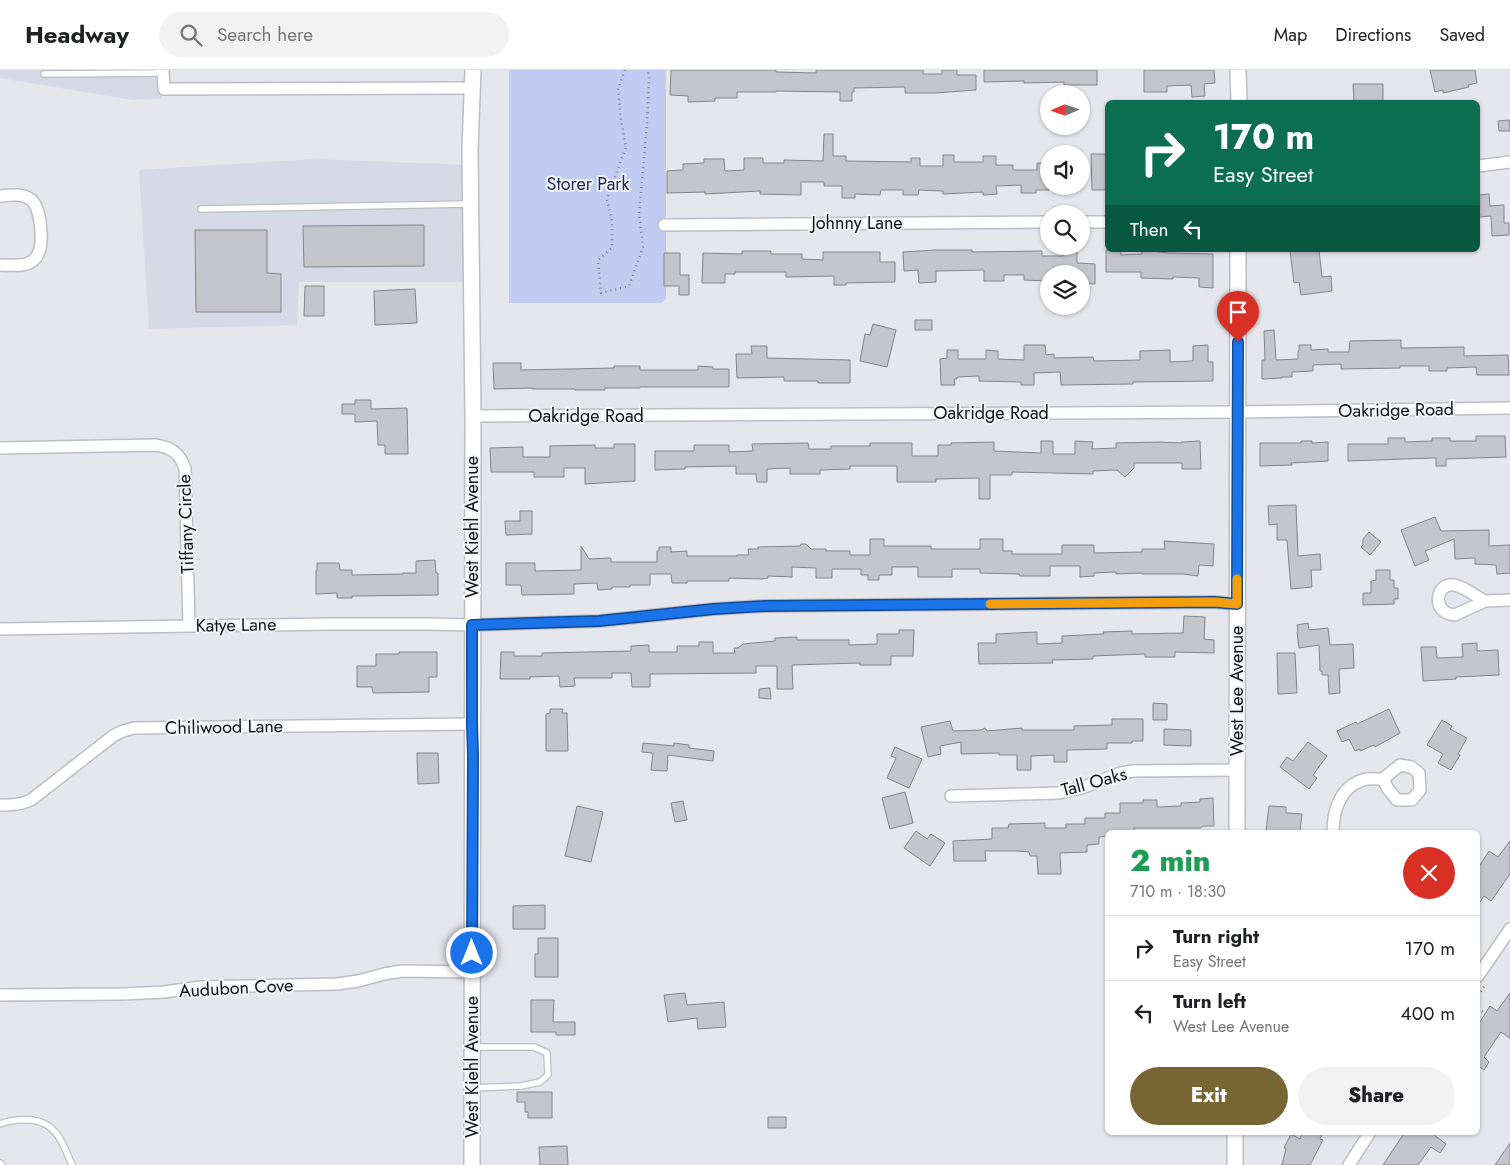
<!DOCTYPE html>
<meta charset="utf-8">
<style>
:root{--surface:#fff;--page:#f2f2f2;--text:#202124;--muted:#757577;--line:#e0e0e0;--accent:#776634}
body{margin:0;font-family:Jost,sans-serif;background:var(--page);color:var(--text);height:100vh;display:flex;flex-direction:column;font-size:19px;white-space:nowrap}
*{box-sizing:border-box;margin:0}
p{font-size:16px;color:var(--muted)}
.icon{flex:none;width:28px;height:28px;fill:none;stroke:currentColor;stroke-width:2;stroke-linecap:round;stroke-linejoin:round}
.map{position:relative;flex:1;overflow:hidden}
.side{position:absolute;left:1105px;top:760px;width:375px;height:305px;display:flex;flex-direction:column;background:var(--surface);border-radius:8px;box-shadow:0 1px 4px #0004}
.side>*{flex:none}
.top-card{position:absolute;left:1105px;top:30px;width:375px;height:152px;border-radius:8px;box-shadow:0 1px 4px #0004;background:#0b6e4f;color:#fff;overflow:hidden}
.needle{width:32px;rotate:268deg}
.tools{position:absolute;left:1040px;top:15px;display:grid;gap:10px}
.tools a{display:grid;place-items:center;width:50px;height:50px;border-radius:50%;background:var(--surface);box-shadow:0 1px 4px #0004;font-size:25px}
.pin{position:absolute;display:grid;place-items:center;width:42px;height:42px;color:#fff;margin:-51px -21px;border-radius:50% 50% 50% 0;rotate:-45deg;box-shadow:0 0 5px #0007}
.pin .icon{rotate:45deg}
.me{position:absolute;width:55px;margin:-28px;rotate:0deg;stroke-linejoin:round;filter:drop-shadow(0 0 4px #0008)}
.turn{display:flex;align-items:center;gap:18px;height:105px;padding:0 25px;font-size:22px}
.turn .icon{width:65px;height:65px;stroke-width:2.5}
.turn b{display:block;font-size:35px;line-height:42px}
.then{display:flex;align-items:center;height:48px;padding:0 25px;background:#0003;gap:10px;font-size:19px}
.round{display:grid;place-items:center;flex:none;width:52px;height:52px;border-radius:26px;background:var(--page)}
.headline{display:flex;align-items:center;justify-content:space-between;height:85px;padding:0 25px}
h1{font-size:30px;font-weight:800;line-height:38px;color:#1e9e55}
.primary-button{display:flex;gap:10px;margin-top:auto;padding:10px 25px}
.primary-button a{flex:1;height:58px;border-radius:30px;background:var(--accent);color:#fff;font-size:20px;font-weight:800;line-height:58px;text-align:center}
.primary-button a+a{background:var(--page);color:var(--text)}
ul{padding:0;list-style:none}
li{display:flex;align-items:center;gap:15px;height:65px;padding:0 25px;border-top:1px solid var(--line)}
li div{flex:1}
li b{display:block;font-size:19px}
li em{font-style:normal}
header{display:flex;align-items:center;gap:30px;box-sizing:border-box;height:70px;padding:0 25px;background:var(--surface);border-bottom:1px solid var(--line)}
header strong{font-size:24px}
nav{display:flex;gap:28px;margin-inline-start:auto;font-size:18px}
.search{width:350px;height:45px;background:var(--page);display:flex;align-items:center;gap:12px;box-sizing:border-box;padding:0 18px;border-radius:28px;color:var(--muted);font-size:19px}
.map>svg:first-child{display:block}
.built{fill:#d6dae6}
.green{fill:#c0ccf1}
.building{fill:#c5c6cb;stroke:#84858a}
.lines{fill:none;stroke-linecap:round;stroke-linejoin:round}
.service-casing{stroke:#bdbec3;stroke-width:8}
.minor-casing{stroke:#bdbec3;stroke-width:14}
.tertiary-casing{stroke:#bdbec3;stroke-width:18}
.path{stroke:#7e7f83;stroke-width:2.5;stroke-dasharray:1 4;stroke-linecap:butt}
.service{stroke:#fff;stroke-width:5.5}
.minor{stroke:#fff;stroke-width:11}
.tertiary{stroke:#fff;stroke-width:15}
.route-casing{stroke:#114b97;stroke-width:12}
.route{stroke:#1a73e8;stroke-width:9}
.slow{stroke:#f59e0b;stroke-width:9}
.labels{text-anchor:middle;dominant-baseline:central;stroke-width:4;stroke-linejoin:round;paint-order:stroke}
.park-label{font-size:18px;fill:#1b2452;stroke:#f2f4f9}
.street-label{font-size:18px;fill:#121214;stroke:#f2f4f9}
</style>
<header>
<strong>Headway</strong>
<div class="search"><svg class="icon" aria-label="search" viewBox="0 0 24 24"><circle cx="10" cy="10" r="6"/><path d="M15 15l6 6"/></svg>Search here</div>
<nav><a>Map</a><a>Directions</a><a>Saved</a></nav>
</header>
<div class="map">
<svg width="1510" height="1095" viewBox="0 0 1510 1095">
<rect width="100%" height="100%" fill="#e5e7ec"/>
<path class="built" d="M0,0h160l1,28 -28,2 -133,-22z
M315,89l156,6 1,117h-173l-2,43 -148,4 -10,-159z"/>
<path class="green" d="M509,0h157v228l-4,5h-153z"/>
<path class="building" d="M671,0h105v2l40,1v-3h107v4h19v-4h15v5h19v15l-41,3h-30v-6l-51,1v4h-2v9h-12v-9l-64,-1v1h-39v6h-22v3l-27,1v-6l-18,-1z
M984,0h113v15h-33v-3l-40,1v-2l-40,1z
M1144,0h70l1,13 -11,1 1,12 -13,1 -1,-12 -24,1v6h-23z
M1430,0h45l2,13 -9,2 1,2 -26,6v-3l-8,2z
M1353,14h30v18h-29z
M1509,50l1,11h-11l-1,-10z
M824,64h9v22h13v5l65,1v-4h9v8h23v-11h11v7h29v-6h13v9h17v5h24v-7h12v27h-13v3h-15v-8l-25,1 1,8 -14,1v-3l-40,2v-3l-24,-1 -1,5h-15v-5h-22l-1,5 -25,-1v4h-13v-12h-18v-4h-23v13l-41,-1v-3l-55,3v-2l-38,1v-22l16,-1v-6l21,-1v-4h20l1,12 19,-1v-12h19v5h21v-3l39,1z
M1091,84h17v36h-16z
M1489,124l1,12 14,-1v18h5v12l-17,1 -1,-20 -13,1v-22z
M424,155v41l-120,1 -1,-41z
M195,160h72v43l14,1v38h-85z
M935,180h37v2l70,-1v5h21v-5h14v12l18,1v20l-14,-1v-9h-32v7l-25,-1v-5h-20v6h-20v-11l-48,1v11l-17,1 -1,-13 -14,1 -1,-19z
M1106,180h15v5l21,-1v-4l27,3 44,1v34l-14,-1v-9l-26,-1v2l-32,-1v-6h-35z
M1302,180h17l3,27 9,-1 1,15 -31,4 -2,-13 -5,1 -4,-32z
M742,181h29v3h31v5l21,1v-8h57v10h15v20l-49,1v2h-12v-9l-48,1v-5h-51v2h-10v9h-23l1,-30 39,1z
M664,183h16v22h9v20h-10v-9h-15z
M305,216h19v30h-20z
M415,219l2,34 -42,2 -1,-34z
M915,250h17v10h-17z
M873,254l23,6 -9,37 -27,-6 5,-27 5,1z
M1274,260l2,30 22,-1v-8h1v-6h12v5l17,-1v3h21l1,-11 51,-1v8l63,-1v9l44,-1 1,20h-32l-1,-8 -29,1v3h-18v-5h-29v2l-59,1v-5l-28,1v6l-21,1v5h-10v1l-20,1v-19h3l-1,-29z
M1024,275h21l1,10 8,-1v4l39,-1 1,4 46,-1v-9l30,-1v12l23,-1v-15l15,-1v17h5v19l-80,1v2l-72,1 -1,-13 -26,1v12h-13v-3l-42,-1v-5l-22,1v2h-3l1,6h-14l-1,-26 7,-1v-8h11v9h28v-9l12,1v8l26,1z
M751,276h16v12l83,2v23h-32v-2h-34v-4l-47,1 -1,-24h16z
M493,293h28v7l93,-2v-2h26v4h58v-4l15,1v2h16v18h-89v1h-35v2h-30v-1h-43v-1l-38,1z
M355,330h16v9l36,-1 1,46h-23v-9h-7l-1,-24 -22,1v-8h-13v-10h13z
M1476,366h29l1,21 -60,2v7h-10v-8h-3l-85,3v-17h40v-6h17v4l27,-1v-3h18v3h26z
M1041,371h12v13h22v-13l18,1 -1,7 24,-1v-5l44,-1 21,1v-1l19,-1 1,28h-19v-6h-48v5l-9,9 -8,-7 -24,1v3l-81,-2v3h-22v24h-11v-21l-43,1v3h-39v-16h-47v3l-30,1v4h-30v-6l-23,1v13h-10l-1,-8h-20v-8l-51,1v2l-30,1v-19h39v-6h35v7l24,-1 -1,-7 56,-1 1,6h22v-3h39v-3h42v13h26v-11h13v-2l43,-1v9l47,2z
M1301,371h11v2l16,-1v19l-37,2 1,2 -32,1v-23h41z
M614,374h21v37l-50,3v-16h-21v9h-30v-5h-43l-1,-24 33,-1v10h27v-11l45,-1v3h19z
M1296,435l2,51 22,-2 1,16h-10l1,17 -21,2 -4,-49h-10v-16l-8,1 -1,-19z
M520,441h12v23l-26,1 -1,-14h15z
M1435,447l6,14 48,-1v16l21,-1v28l-13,1 -1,-9 -21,-1v-6l-20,1 -1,-20 -29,12 4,9 -14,6 -14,-36z
M1369,462l12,10 -11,13 -9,-8 2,-2v-6z
M870,469h14v7h47v3h49v-10h23v12h9v3h50v-9h32v8l48,-1v-3h23l-1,-8 50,3 -1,22 -14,-1 -1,11 -15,-2h-41v-1l-26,1v-2l-22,1v3l-14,1v-11h-30v10h-30l-1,-2 -39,-1v-4h-28v8h-34v-10h-26v8h-13v5h-11v-5h-7v-6h-29v9h-16v-10l-24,-1v10l-24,-1v2l-6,1 -33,-1v3h-42v2h-15l-1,-9h-21v11h-20v2h-18v2l-14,1 -1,-7 -23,1v10l-52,1 -1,-10h-15v-22h29v8l46,-1v-24l8,13 22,-1v4h46v-11h2v-4h12v5l16,-1v5h50v-1h12l-1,-6h10v-2l42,-1 1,-2h5l5,5h15v2h24v4h20z
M435,490l1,13h2v22l-86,1v2h-15v-5l-21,1v-23h1v-8h22l1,7h12v5l51,-1v-1h13v-12z
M1376,500h14v10h4v8h4v11h-4v5l-31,1v-12h8v-12l5,-1z
M1184,546l21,1 -1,22 10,1v13l-39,-1v5h-30v-3l-52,2v3l-41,1 1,3 -74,1 -1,-21h18v-9l41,-2v12l25,-1v-7l42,-2 -1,-2 29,-1v3l51,-1z
M1308,553l1,7 19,-2 2,17 23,-1 1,24 -15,1 1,24 -11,1 -1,-19h-6v-4h-2l-1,-26 -20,3 -2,-16 1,-1 -1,-6z
M899,560h15l-1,26h-22v9h-31v-2l-68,2 1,24h-16v-23h-21v7l-106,1v13h-18l-1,-14h-19v5h-38l1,8 -15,1 -1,-11 -29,1v2h-30l1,-27h13v4h28v-3l89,-2v-5l18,-1v7h28v-6h22v-4h14v11h22l-1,-5h4l5,-4 32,-3v-3l22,-1v3h52v5l28,-1v-10h22z
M1477,573v8l21,-1 1,25 -43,2v2l-33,2 -2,-34h15l1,11 26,-1 -1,-13z
M399,582h38v25h-8v15l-56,1 -1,-6h-15v-21h19v-12h23z
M1277,583h18l2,40 -19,1z
M770,618l1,11 -12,-1v-9z
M1153,633l14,1v16h-14z
M550,639h13l-1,4h5l1,38h-22v-37l4,-1z
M1389,639l11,24 -25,14 -1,-2 -14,6v-2l-5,2 -6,-12 -7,3 -5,-11 19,-9 1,2z
M1112,649h31v22h-11v2h-25v6l-40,1v12h-13v-7l-23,1v14h-14v-15h-18v-2l-38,1v-12l-21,4 1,8 -13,3 -7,-30 29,-6 3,10 28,-1 4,-2 2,3 35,-3v2h52v-4l38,-1z
M1442,650l10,6 -2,3 17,9 -9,16 2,1 -9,15 -13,-7 5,-9 -16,-9z
M1164,659l27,1v16l-27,-1z
M1308,672l19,14 -14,19 4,3 -8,11 -29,-22 7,-10 6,4z
M643,673l31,3v-3l15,2v3l25,3 -1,10 -45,-6 -1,16 -16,-1 2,-17 -11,-1z
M895,677l27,12 -13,29 -22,-10 9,-20 -5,-2z
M417,683h21l1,30 -21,1z
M905,722l8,31 -23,6 -8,-31z
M1213,728l1,28h-11l-2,2h-67v4h-26v4l-9,1v7l-12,1v7l-27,1 1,21h-23l-1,-18h-7l-1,-4 -12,-1h-32l1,10h-32l-1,-20 39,-2v-11h16l1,-4 36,-1v5h21v-4h19v-6h20v-5h15v-10h23v-3h14v7l24,-1v-3l19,-1v-3z
M683,731l4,19 -12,2 -4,-19z
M577,736l26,6 -12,50 -26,-6z
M1269,736l17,1v6l16,1 -2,18 -34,-1z
M916,761l11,8 4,-5 14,9 -15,23 -26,-18z
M1510,771v33l-19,27 -7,-5 -6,9v-37l11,-17 9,6z
M545,835v24h-32v-23z
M538,868h20v39h-23v-23h3z
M685,923l2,12 37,-3 2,25 -28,2 -1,-11 -29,4 -4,-27z
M1510,923v45l-9,-6 -17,25 5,5 -5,8 -6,-4v-41l12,-19 7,5z
M531,930h23l-1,22h22v13h-19v-3h-25z
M517,1022h35v26h-24v-6h-3v-10h-8z
M768,1047h18v11h-18z
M1303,1062h20l-3,7 3,1 -13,25h-28l4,-17h-2l7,-14 9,5z
M1405,1062h25l16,12 -6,9 -9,-6 -13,18h-35z
M1510,1073v22h-15z
M567,1076l1,19h-28l-1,-18z"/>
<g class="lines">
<defs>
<path id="service" d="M44,4l119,-1
M201,139l268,-5
M472,1018l49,-2 19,-4 8,-7 -1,-22 -13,-6h-60
M0,1054c10,-4 21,-5 32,-4 25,3 31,24 40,45
M0,1093l2,2"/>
<path id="minor" d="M163,0l1,19 308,-1
M1478,96l32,-4
M0,126c10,-1 22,-3 30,3 11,7 14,44 8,55 -1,3 -4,6 -7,8 -8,5 -22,3 -31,3
M1081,152h27
M664,155l385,-3
M473,346l764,-4 273,-4
M0,378l155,-3c16,2 25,8 30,24l4,157
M1485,531c-8,-4 -22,-15 -31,-16 -19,-3 -23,29 1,30l30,-14 25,-1
M0,559l329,-5h99l44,1 127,-4 115,-12 51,-3 449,-4 23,2
M951,726l108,-3 22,-5 40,-15 12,-2 104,-1
M0,735c12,0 20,0 31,-5l82,-64 10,-5 11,-3 338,-4
M1333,762c0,-21 7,-45 30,-52 6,-2 14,-1 20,-1l17,-14 11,2 8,6 1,17 -8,10h-15l-9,-11 -5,-10
M1478,906l32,-47
M0,925l122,-1 42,-2 37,-5 136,-3 21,-3 26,-7 18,-3 70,1
M1349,1095l21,-33"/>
<path id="tertiary" d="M1238,0l1,32
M1237,762l1,-582
M1235,1062v33
M472,1095l1,-749 -3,-267 3,-79"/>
</defs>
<use href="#service" class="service-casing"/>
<use href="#minor" class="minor-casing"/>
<use href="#tertiary" class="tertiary-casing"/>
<path class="path" d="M625,0l-7,19 3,31 5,27 -19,52 5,22v27l-14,12 3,33 28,-7 14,-39 -4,-33 8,-90 2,-46 -1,-8
M1478,926l7,-11
M1478,938l5,4"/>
<use href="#service" class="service"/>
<use href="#minor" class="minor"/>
<use href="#tertiary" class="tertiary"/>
</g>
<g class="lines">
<defs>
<path id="route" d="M472,883l1,-197 -1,-32v-99l127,-4 115,-12 51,-3 449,-4 23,2 1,-262"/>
</defs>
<use href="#route" class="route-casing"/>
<use href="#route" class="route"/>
<path class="slow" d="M990,534l224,-2 23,2v-25"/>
</g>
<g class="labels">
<g class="park-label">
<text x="588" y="114">Storer Park</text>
</g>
<g class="street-label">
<text x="857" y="153">Johnny Lane</text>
<text transform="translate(1396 340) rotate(-1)">Oakridge Road</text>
<text x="991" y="343">Oakridge Road</text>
<text x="586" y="346">Oakridge Road</text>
<text transform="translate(186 454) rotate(-92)">Tiffany Circle</text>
<text transform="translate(472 457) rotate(-90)">West Kiehl Avenue</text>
<text transform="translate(236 555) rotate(-1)">Katye Lane</text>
<text transform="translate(1237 621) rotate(-90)">West Lee Avenue</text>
<text transform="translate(224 657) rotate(-1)">Chiliwood Lane</text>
<text transform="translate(1094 712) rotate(-15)">Tall Oaks</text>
<text transform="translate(236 918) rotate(-3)">Audubon Cove</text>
<text transform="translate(472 997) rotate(-90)">West Kiehl Avenue</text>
</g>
</g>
</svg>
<div class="tools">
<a><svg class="needle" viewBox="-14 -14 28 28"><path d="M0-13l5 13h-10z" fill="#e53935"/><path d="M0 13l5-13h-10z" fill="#757577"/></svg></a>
<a><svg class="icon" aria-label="sound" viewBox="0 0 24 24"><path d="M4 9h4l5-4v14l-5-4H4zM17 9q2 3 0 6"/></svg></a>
<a><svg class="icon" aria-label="search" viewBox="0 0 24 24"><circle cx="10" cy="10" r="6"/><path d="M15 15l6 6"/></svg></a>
<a><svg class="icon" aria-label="layers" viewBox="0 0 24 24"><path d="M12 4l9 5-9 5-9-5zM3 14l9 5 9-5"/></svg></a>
</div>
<div class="pin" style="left:1238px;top:272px;background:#d93025"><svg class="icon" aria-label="arrive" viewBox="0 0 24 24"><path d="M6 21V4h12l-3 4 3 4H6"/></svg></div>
<svg class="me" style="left:472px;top:883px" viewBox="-20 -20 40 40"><circle r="17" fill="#1a73e8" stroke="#fff" stroke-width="3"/><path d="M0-11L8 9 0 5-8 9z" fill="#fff"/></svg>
<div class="top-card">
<div class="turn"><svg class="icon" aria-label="right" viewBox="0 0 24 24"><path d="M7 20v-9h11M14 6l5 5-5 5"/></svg><div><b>170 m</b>Easy Street</div></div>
<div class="then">Then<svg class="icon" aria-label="left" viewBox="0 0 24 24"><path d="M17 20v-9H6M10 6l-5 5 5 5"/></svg></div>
</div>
<section class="side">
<div class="headline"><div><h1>2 min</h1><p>710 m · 18:30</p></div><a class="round" style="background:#d93025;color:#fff"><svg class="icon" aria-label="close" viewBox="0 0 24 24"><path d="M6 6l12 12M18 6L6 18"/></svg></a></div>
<ul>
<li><svg class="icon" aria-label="right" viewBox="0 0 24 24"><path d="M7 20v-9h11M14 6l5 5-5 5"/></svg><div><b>Turn right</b><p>Easy Street</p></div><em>170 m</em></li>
<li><svg class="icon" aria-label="left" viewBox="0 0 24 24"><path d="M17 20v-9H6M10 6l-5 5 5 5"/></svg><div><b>Turn left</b><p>West Lee Avenue</p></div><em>400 m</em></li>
</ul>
<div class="primary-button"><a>Exit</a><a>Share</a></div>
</section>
</div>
